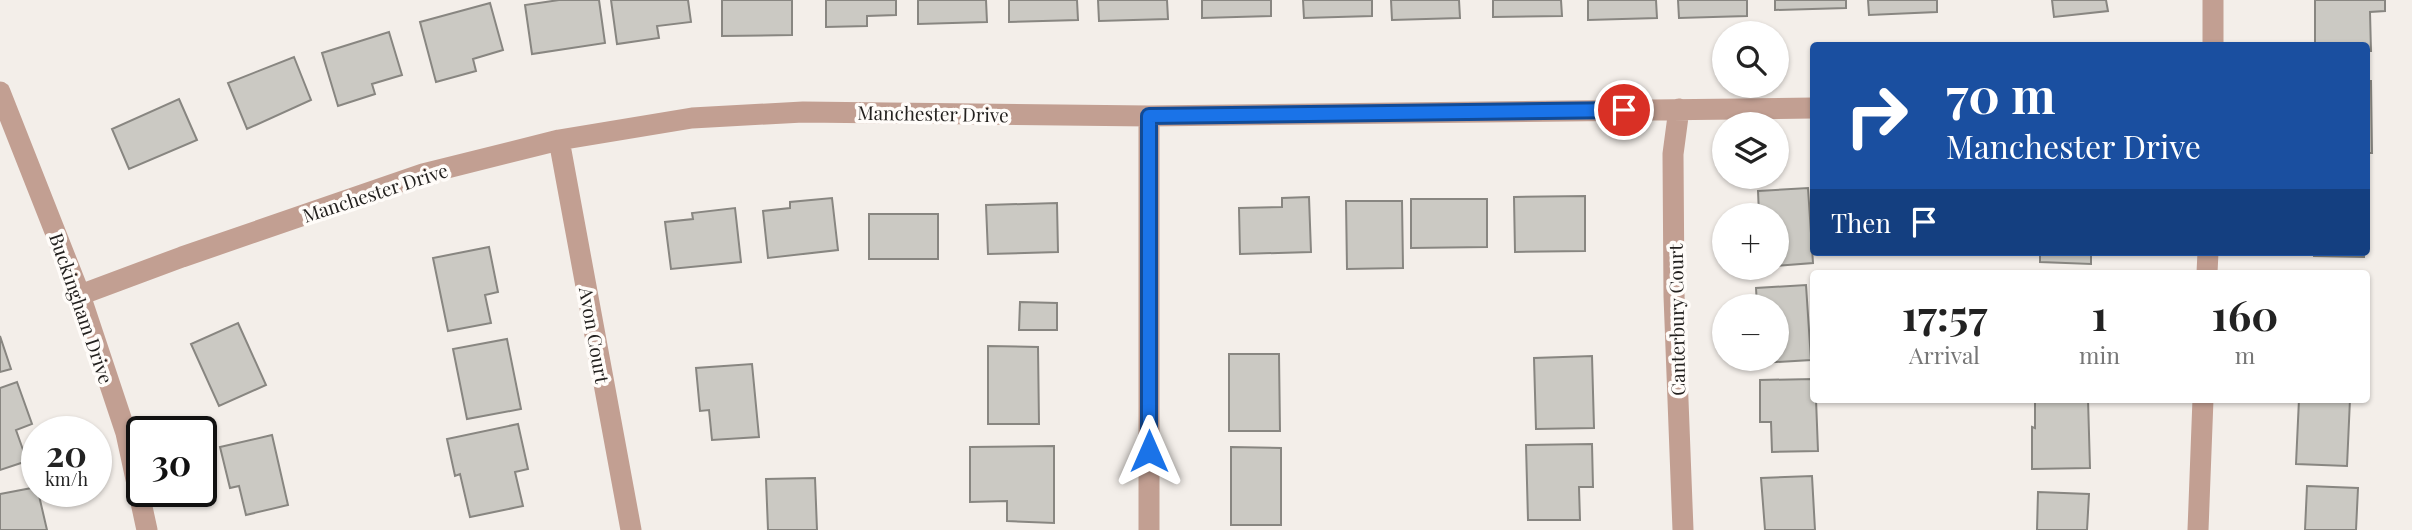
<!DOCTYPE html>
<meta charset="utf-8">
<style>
:root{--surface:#fff;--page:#f6f6f6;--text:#222;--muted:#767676}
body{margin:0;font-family:"Playfair Display",serif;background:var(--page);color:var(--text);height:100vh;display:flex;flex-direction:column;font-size:26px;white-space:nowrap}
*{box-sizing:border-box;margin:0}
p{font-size:23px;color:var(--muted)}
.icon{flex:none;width:38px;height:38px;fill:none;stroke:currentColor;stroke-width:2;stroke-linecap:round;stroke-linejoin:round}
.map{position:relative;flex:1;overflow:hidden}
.side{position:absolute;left:1810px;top:270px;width:560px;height:133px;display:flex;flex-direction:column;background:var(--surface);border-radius:7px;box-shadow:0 2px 5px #0004}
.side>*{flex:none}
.hud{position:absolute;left:1810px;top:42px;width:560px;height:214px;border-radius:7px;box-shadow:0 2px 5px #0004;background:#1a4fa0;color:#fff;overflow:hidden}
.tools{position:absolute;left:1712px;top:21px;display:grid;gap:14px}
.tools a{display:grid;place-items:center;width:77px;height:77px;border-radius:50%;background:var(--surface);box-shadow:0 2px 5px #0004;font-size:35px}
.speed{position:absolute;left:21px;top:416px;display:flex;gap:14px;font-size:35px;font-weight:700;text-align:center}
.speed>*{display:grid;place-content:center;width:91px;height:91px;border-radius:50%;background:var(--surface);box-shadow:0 2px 5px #0004;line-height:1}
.speed small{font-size:18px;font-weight:400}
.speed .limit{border:4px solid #111;border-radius:10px;background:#fff;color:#111}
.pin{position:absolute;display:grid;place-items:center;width:60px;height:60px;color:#fff;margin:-30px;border:4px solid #fff;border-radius:50%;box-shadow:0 2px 7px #0007}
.me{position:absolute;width:77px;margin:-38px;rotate:0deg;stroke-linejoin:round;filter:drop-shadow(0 0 5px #0008)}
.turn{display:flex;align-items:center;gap:24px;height:147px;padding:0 21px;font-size:32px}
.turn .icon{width:91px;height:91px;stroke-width:2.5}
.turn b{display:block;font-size:49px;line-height:60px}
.then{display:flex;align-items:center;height:66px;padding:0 21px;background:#0003;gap:14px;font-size:26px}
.eta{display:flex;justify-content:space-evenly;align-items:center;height:119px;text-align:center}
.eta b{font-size:42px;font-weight:700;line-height:49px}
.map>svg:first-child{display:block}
.building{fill:#cbc9c3;stroke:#888681;stroke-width:2}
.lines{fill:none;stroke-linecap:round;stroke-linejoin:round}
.minor{stroke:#c29f92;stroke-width:21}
.route-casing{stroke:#114b97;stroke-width:18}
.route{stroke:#1a73e8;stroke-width:12}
.labels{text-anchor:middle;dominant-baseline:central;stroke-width:7;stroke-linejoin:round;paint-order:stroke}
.street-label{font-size:19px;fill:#23211f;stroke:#fffcf9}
</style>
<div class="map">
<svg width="2412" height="530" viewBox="0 0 2412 530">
<rect width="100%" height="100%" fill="#f3eee9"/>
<path class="building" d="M559,0h40l6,43 -73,11 -7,-49z
M611,0h77l3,22 -34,4 2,12 -42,6z
M722,0h70v35l-70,1z
M826,0h70v15l-29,1v10l-41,1z
M918,0h68l1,22 -69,2z
M1009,0h68l1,20 -69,2z
M1098,0h69l1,19 -69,2z
M1202,0h69v16l-69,2z
M1303,0h69v16l-68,2z
M1391,0h68l1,18 -68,2z
M1493,0h68l1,16 -69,1z
M1588,0h68l1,18 -69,2z
M1678,0h69v16l-68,2z
M1775,0h71v8l-71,2z
M1868,0h69v12l-68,3z
M2052,0h54l2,11 -54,6z
M2315,0h70v11l-15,1 1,39h-5v-5h-51z
M490,3l13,47 -30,9 3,12 -40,11 -16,-60z
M389,32l13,43 -30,9 3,10 -37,12 -16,-53z
M294,57l17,43 -64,29 -19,-46z
M2366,81h5l1,72h-6z
M179,99l18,41 -68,29 -17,-40z
M1808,188l5,75 -37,3v-51h-17l-1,-24z
M1585,196v55l-70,1 -1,-55z
M1309,197l2,55 -71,2 -1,-46 43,-1v-9z
M832,198l6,52 -70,8 -5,-47 27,-3v-6z
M1411,199h76v48l-76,1z
M1346,201h56l1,67 -56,1z
M1057,203l1,49 -70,2 -2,-49z
M735,208l6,54 -70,7 -6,-47 28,-3 -1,-6z
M869,214h69v45h-69z
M489,247l9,45 -13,3 6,28 -43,8 -15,-73z
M2040,252h51v12l-51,-2z
M2314,252h50v5l-50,-1z
M1806,285l5,75 -50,3 -1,-4h16v-53h-19l-1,-18z
M1020,302l37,1v27h-38z
M238,323l28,62 -47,21 -28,-62z
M0,336l11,33 -11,3z
M507,339l14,70 -54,10 -14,-70z
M988,346l50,1 1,77h-51z
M1229,354h50l1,77h-51z
M1592,356l2,72 -58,1 -2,-71z
M752,364l7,73 -47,3 -3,-30 -9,1 -4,-43z
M1813,379v20h3l2,52 -46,1 -1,-30h-11v-42z
M17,382l15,42 -16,6 11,31 -27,9v-82z
M2035,399h53l2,69 -58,1v-42l3,1z
M2299,399h51l-3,67 -51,-2z
M518,424l10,45 -13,3 8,34 -53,11 -10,-43 -5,2 -8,-37z
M272,435l16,70 -42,10 -7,-29 -9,2 -10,-41z
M1592,444l1,43h-14l1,33h-52l-2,-75z
M1054,446v77l-47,-2v-20l-37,1v-55z
M1231,447l50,1v77h-50z
M1812,476l3,54h-50l-4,-52z
M815,478l2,52h-49l-2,-51z
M2307,486l51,2 -2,42h-51z
M37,487l10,43h-47v-36z
M2038,492l51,2 -2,36h-50z"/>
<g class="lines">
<path class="minor" d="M2213,0v46
M0,92l80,203 46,138 21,97
M1679,109l-6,45 1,142 9,234
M1149,116v414
M559,140l72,390
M2207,273l1,-21
M80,295l102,-38 241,-83 136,-34 133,-22 111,-6 346,4 664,-8
M2198,530l5,-131"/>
</g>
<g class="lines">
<defs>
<path id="route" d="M1149,451v-335l475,-6"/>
</defs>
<use href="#route" class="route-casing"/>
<use href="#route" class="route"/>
</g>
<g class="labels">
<g class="street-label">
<text transform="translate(933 113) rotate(1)">Manchester Drive</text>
<text transform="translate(375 192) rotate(-18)">Manchester Drive</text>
<text transform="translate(82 308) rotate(71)">Buckingham Drive</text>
<text transform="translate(1676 320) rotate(-91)">Canterbury Court</text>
<text transform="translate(595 335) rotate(80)">Avon Court</text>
</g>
</g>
</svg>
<div class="tools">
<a><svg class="icon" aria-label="search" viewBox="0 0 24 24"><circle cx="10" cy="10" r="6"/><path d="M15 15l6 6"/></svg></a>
<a><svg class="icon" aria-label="layers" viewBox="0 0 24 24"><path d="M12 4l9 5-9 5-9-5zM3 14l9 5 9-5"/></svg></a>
<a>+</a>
<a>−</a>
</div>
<div class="speed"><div>20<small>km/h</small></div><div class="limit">30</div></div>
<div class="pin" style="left:1624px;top:110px;background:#d93025"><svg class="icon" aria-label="arrive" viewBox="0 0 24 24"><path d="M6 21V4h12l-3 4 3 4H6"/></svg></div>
<svg class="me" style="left:1149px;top:451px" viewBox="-20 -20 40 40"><path d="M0-17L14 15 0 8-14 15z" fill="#1a73e8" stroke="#fff" stroke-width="4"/></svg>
<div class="hud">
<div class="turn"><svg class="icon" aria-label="right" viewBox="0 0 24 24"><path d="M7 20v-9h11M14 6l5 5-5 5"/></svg><div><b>70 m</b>Manchester Drive</div></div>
<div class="then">Then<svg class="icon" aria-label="arrive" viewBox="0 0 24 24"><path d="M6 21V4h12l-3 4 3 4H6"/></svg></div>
</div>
<section class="side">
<div class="eta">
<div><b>17:57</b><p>Arrival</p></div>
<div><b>1</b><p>min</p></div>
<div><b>160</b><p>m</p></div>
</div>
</section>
</div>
